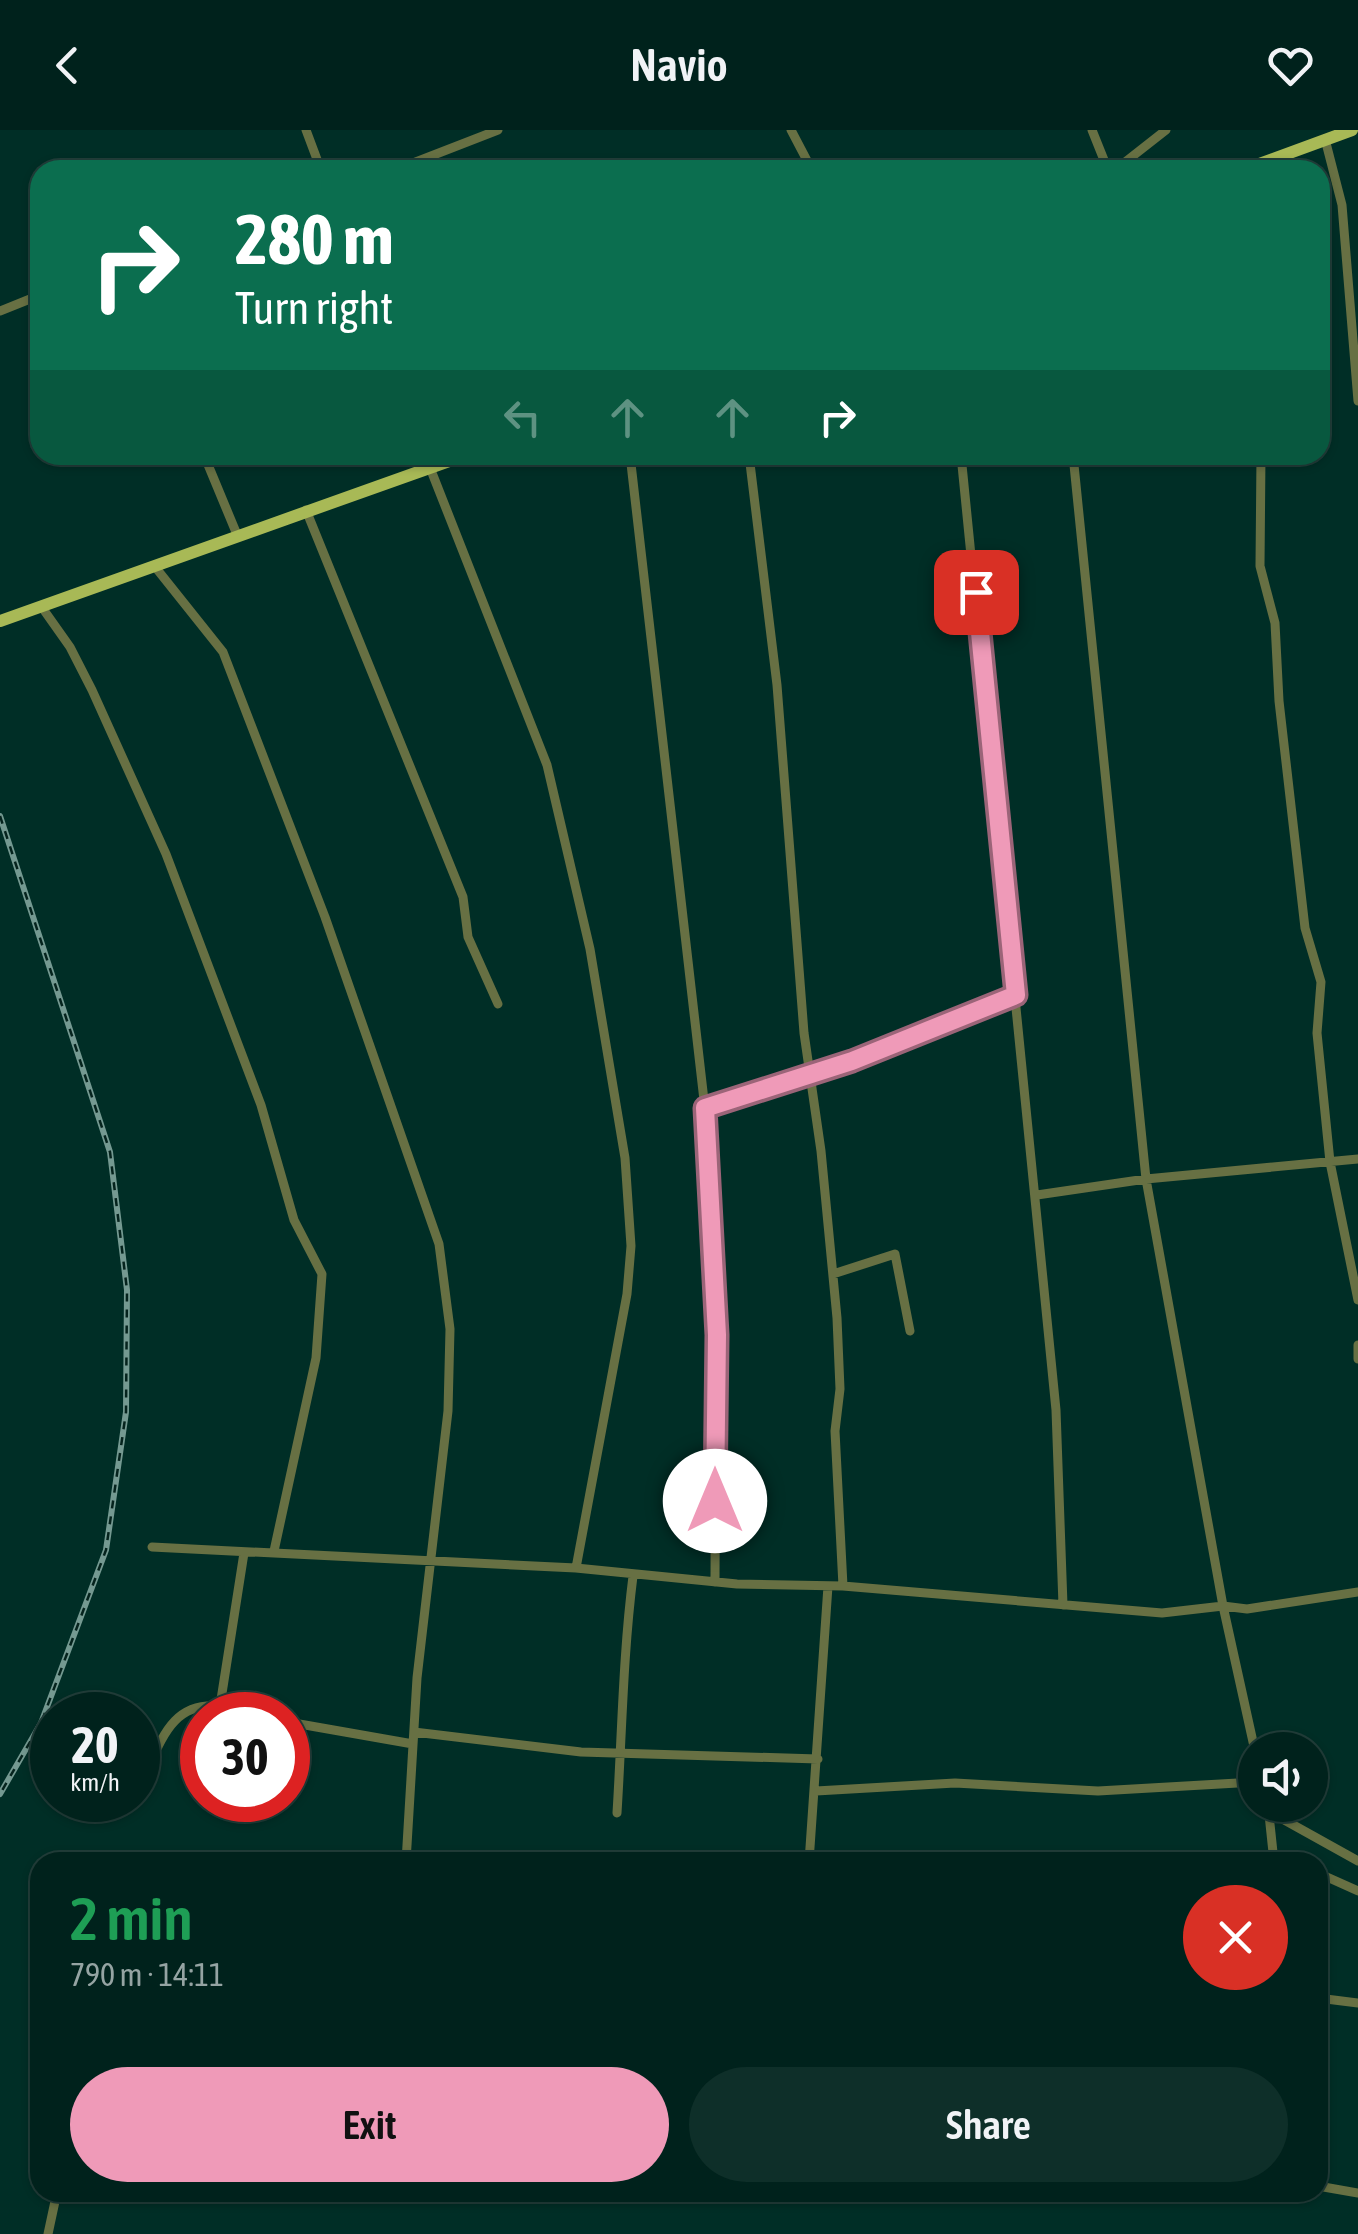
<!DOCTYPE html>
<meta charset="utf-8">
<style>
:root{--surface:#00221c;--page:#0e2f29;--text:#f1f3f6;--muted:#95a4a3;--line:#223f3b;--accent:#ef9ab8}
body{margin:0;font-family:"Asap Condensed",sans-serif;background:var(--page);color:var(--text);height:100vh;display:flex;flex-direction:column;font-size:38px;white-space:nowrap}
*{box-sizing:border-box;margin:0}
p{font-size:32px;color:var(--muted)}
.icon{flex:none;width:55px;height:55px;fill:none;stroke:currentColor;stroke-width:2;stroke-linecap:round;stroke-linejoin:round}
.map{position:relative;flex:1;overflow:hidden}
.sheet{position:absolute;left:30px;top:1722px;width:1298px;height:350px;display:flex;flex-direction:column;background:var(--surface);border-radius:30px;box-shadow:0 2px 8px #0004,0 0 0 2px var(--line)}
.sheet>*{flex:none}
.hud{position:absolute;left:30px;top:30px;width:1300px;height:305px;border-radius:30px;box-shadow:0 2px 8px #0004,0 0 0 2px var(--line);background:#0b6e4f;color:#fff;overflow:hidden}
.buttons{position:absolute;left:1238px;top:1602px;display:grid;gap:20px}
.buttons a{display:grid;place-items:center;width:90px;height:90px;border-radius:50%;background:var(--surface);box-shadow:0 2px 8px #0004,0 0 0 2px var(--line);font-size:50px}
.speed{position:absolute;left:30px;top:1562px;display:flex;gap:20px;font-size:50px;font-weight:700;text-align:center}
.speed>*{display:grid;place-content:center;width:130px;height:130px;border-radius:50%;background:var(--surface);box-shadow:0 2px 8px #0004,0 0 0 2px var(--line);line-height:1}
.speed small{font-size:25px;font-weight:400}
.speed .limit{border:15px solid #d22;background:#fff;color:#111}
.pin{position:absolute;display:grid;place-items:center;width:85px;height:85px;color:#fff;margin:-42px;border-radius:20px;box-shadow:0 5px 15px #0006}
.me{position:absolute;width:110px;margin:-55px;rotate:0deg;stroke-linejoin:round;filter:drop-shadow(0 0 8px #0008)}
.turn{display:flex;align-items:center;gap:35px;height:210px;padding:0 40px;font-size:45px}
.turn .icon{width:130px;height:130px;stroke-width:2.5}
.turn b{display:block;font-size:70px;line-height:85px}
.lanes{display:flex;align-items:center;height:95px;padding:0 40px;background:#0003;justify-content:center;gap:50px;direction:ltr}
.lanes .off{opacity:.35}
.round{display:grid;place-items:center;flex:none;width:105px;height:105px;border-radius:52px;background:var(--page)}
.summary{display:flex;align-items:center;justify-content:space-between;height:170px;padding:0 40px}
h1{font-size:60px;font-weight:600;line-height:75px;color:#1e9e55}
.button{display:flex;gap:20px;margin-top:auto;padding:20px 40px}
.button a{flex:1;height:115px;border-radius:60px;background:var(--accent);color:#111;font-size:40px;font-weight:600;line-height:115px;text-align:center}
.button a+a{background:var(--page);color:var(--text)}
header{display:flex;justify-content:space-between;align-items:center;height:130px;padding:0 40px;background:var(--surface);font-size:45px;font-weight:600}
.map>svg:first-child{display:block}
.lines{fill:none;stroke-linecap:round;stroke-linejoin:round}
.street{stroke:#677043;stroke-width:9}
.primary{stroke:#a8b956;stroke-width:12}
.rail-casing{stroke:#749991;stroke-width:6}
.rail{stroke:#05231d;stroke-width:2.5;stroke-dasharray:8;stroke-linecap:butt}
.route-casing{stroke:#9b6478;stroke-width:25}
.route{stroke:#ef9ab8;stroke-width:18}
</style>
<header><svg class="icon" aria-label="back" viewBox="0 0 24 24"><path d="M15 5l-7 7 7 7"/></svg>Navio<svg class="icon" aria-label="heart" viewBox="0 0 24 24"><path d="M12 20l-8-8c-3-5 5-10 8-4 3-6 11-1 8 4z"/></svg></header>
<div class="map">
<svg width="1358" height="2104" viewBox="0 0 1358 2104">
<rect width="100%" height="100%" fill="#002e26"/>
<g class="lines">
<path class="street" d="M306,0l15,40
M791,0l21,40
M1092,0l16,40
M1325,9l17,66 16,196
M395,40l103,-40
M1115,40l51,-40
M0,181l40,-16
M204,325l34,82
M425,325l122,310 43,184 35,209 6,88 -4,48 -51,274
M630,325l75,654 11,198 -1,275
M749,325l28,230 27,348 17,118 16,167 3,71 -5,42 8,155
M961,325l95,955 7,195
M1261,325l-1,111 15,57 4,78 26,227 16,54 -4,51 13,129 28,138
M306,380l157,387 5,40 30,67
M156,438l67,84 102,265 114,327 11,85 -2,82 -31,267 -11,184
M41,476l29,41 22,43 74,164 95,251 33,115 28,54 -6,84 -42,193
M705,979l147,-48 164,-66
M1037,1065l109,-16 212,-20
M833,1144l62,-20 15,77
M1358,1215v14
M152,1417l424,21 161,16 106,2 319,27 61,-7 -77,-427 -73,-724
M220,1576l37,9
M288,1592l125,22
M414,1602l167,20 237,7
M1255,1621l-32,-145 24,3 111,-17
M150,1634c15,-34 28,-62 70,-58l24,-153
M816,1661l139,-8 143,8 157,-9
M1268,1675l6,57
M1270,1682l88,49
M617,1683c5,-80 6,-158 16,-237
M1274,1724l25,8
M809,1732l19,-276
M1318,1743l40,18
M1318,1868l40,5
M1318,2056l40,7
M48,2104l9,-42"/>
<path class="primary" d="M1243,40l109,-40
M0,491l466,-166"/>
<defs>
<path id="rail" d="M0,686l110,336 17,138 -1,122 -20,138 -65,173 -41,71"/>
</defs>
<use href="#rail" class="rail-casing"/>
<use href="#rail" class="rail"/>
</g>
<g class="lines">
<defs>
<path id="route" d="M715,1371l2,-166 -12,-227 147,-47 164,-66 -40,-403"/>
</defs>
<use href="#route" class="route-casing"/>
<use href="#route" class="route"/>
</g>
</svg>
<div class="buttons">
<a><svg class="icon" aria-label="sound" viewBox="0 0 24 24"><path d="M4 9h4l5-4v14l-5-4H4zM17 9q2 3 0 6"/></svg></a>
</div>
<div class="speed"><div>20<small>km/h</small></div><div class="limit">30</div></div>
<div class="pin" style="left:976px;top:462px;background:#d93025"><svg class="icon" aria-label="arrive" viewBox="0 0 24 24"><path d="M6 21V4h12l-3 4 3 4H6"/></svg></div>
<svg class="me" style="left:715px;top:1371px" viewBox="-20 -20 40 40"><circle r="19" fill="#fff"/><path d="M0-13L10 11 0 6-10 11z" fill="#ef9ab8"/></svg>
<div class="hud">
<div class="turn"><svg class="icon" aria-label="right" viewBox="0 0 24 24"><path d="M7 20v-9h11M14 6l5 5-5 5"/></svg><div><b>280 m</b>Turn right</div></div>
<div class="lanes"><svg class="icon off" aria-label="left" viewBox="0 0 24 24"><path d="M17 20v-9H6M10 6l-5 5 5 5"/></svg><svg class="icon off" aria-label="ahead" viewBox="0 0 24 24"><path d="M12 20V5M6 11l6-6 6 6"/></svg><svg class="icon off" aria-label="ahead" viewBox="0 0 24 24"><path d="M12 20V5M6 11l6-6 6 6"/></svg><svg class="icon" aria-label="right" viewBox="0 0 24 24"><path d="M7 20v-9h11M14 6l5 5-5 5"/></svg></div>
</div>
<section class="sheet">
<div class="summary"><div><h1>2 min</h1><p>790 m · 14:11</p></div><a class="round" style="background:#d93025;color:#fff"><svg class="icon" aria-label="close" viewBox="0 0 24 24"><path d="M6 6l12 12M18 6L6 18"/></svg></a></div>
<div class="button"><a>Exit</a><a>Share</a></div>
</section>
</div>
